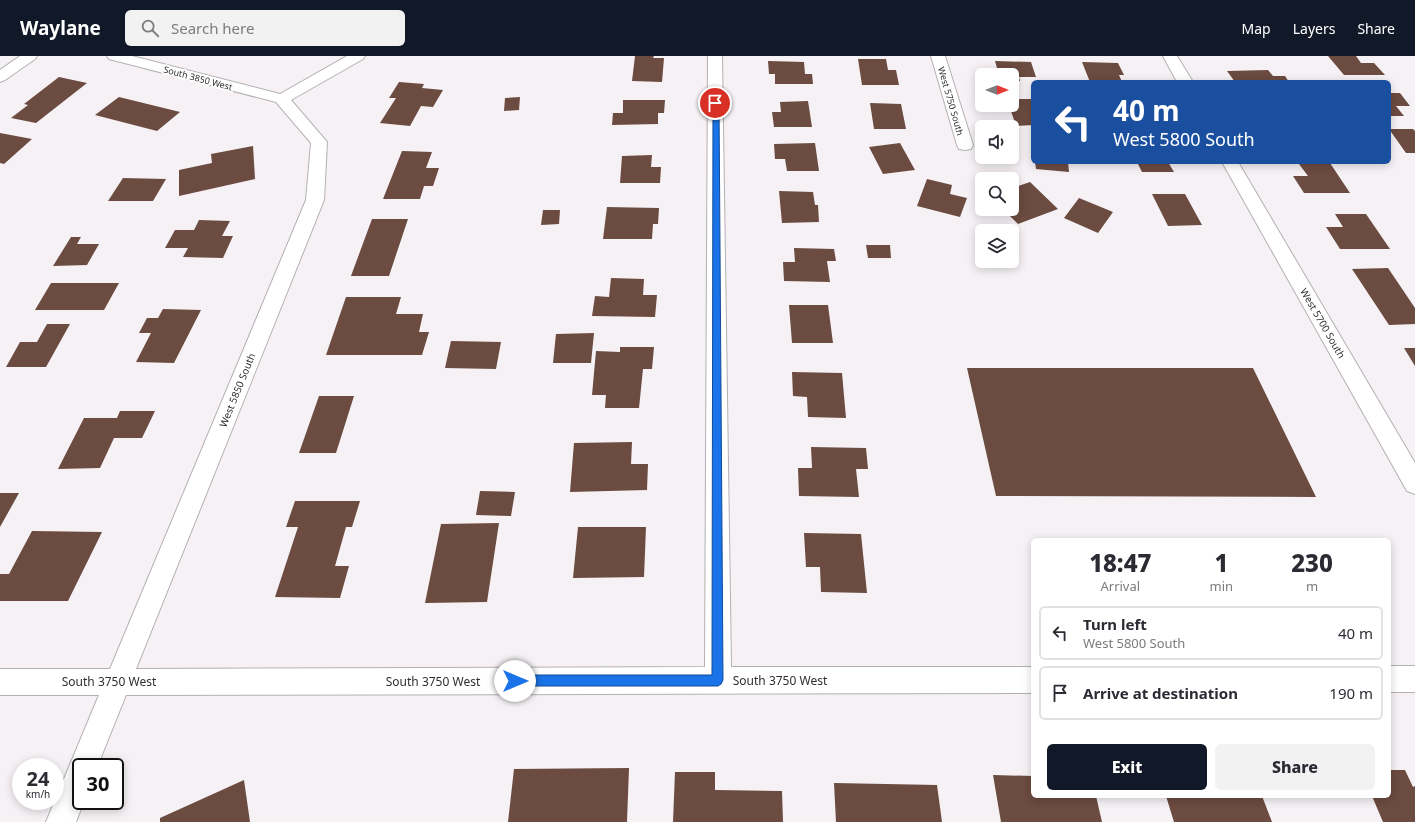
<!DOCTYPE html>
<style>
:root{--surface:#fff;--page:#f2f2f3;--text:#2b2b33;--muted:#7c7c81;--line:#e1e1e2;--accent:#111827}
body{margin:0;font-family:"Noto Sans",sans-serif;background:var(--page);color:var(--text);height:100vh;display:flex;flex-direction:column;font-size:15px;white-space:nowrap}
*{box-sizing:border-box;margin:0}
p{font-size:13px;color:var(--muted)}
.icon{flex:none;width:22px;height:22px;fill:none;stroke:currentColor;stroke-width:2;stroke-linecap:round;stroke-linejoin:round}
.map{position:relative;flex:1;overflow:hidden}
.details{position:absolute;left:1031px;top:482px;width:360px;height:260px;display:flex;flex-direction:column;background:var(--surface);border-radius:6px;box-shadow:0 2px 10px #0003}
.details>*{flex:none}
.guide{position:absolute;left:1031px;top:24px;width:360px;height:84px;border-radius:6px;box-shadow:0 2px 10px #0003;background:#1a4fa0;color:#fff;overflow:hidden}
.needle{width:26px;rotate:90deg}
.fabs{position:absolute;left:975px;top:12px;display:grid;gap:8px}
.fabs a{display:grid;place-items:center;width:44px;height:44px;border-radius:6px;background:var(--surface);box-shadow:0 2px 10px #0003;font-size:20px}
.speed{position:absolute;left:12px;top:702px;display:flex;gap:8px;font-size:20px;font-weight:700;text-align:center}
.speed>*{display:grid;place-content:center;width:52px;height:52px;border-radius:50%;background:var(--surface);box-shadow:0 2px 10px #0003;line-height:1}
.speed small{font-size:10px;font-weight:400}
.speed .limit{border:2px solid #111;border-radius:6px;background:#fff;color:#111}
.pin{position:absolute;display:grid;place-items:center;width:34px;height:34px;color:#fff;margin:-17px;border:2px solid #fff;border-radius:50%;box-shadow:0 1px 4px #0007}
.me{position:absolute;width:44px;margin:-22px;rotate:90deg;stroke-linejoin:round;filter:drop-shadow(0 0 3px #0008)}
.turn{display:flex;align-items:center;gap:14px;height:84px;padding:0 16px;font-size:18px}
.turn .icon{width:52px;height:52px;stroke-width:2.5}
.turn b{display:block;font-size:28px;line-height:34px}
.eta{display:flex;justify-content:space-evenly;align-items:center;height:68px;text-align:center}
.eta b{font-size:24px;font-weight:800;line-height:28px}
.cta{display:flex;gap:8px;margin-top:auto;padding:8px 16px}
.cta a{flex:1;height:46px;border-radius:6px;background:var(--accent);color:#fff;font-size:16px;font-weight:800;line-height:46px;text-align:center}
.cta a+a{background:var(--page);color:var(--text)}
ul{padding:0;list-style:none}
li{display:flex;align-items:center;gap:12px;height:54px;margin:0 8px 6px;padding:0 8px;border:2px solid var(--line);border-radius:6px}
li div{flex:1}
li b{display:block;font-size:15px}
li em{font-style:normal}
header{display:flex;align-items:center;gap:24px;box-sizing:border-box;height:56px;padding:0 20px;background:var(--accent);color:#fff}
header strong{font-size:19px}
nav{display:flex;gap:22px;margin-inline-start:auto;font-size:14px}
.search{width:280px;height:36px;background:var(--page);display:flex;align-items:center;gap:10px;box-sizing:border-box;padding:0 14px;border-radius:6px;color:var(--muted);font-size:15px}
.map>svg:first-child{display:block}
.building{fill:#6c4b40}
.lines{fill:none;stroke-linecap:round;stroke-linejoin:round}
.minor-casing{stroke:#b4b0b4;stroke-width:2}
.minor{fill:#fff;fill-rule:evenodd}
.route{fill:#1a73e8;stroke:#114b97}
.labels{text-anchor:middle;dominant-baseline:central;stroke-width:4;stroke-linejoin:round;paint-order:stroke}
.far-street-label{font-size:9px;fill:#2f2e30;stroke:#fff}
.street-label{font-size:10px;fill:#2f2e30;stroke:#fff}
.near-street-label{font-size:12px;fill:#2f2e30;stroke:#fff}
</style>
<header>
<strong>Waylane</strong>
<div class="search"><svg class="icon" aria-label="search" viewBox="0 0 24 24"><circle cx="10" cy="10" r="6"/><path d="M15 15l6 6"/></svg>Search here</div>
<nav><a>Map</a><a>Layers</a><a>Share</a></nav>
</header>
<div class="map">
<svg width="1415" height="766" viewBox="0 0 1415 766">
<rect width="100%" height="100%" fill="#f5f1f5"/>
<path class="building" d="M635,0h19l-1,2h11l-2,24 -30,-1z
M1328,0h28l5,7h13l11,12h-41z
M858,3h28l2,11h8l3,15h-37z
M768,5l36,1 1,12h7l1,10h-38v-10h-6z
M995,5l36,1 5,15h-17l1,4h-8v-6h-13z
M1082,6l36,1 6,12h-5l3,7h-32z
M1268,14l5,6h12l4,6h-54l-8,-11z
M59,21l28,6 -51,40 -25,-5 17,-13 -4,-1z
M399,26l25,2 -2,4 21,2 -10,17 -12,-1 -11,20 -30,-3 16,-25h-7z
M1389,37h11l10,13h-14l8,10h-15z
M119,41l61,15 -23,19 -62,-16z
M520,41l-1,13 -15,1 1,-13z
M1012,43h21v26l-17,1 -7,-21h3z
M623,44h42l-1,13h-6v11l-46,1 1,-12h10z
M808,45l4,26h-38l-2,-15h9l-1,-10z
M870,47l31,1 5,25h-32z
M1389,73h24l2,2v22h-9z
M0,77l32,6 -28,25 -4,-1z
M815,87l4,28h-32l-2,-12h-10l-1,-15z
M900,87l15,27 -32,4 -14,-27z
M253,90l2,33 -76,17v-26l33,-7 -1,-9z
M402,95l30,1 -6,16h13l-6,18h-9l-4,13h-37z
M652,99l-1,12h10l-1,16h-40l2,-27z
M1035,106h33l1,10 -33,-3z
M1137,106h31l6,10h-32z
M1330,107l20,30h-46l-11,-17h15l-9,-12z
M123,122l43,1 -13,22h-45z
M927,123l25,6 -2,9 17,4 -7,19 -43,-11z
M1030,126l28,27 -40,15 -15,-15h9v-21z
M779,135l34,1 2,13h3l1,17 -37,1z
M1152,138h33l17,31 -34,1z
M1079,142l34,14 -15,21 -34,-15z
M607,151l52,1 -1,16h-5l-1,15h-49z
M543,154h17l-1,14 -18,1z
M1335,158h31l24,35h-50l-14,-22h17z
M372,163h36l-19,57h-38z
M199,164l31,1 -8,15h11l-10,22 -40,-1 5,-9h-23l10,-18h19z
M71,181h10l-4,7h22l-12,21 -34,1z
M866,189h24l1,13h-23z
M794,192l40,1 2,12h-9l3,21 -46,-1 -1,-19h12z
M1388,212l27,40v16l-26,1 -37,-56z
M611,222l33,1 -1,16h14l-2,22 -63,-1 3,-20 14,1z
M51,227h68l-15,27h-69z
M346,241h55l-5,17h27l-4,18h10l-7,23h-96z
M789,249h39l5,38h-41z
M163,253l38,1 -27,53 -38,-1 15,-29h-12l8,-15h11z
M47,268h23l-24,43h-40l14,-25h17z
M594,277l-3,30h-38l3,-29z
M451,285l50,1 -5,27 -51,-1z
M620,291h34l-2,22h-9l-4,39h-34l1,-13h-14l4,-44 24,1z
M1404,292h11v18z
M967,312h286l63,129 -320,-1z
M792,316l50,1 4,45 -38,-1 -1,-20 -14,-1z
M319,340h35l-18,57h-37z
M120,355h35l-13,27h-28l-14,30 -42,1 26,-51h33z
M632,386l-1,22h17l-1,26 -77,2 4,-49z
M811,391l55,1 2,21h-12l3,28 -60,-1 -1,-28h14z
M480,435l35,1 -4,24 -35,-1z
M0,437h19l-19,34z
M295,445h65l-8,26h-6l-11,39h14l-9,32 -65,-1 23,-70h-12z
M499,467l-12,79 -62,1 16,-79z
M578,471h68l-2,50 -71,1z
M32,475l70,1 -34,69h-68v-27h9z
M804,477l57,1 6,59 -46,-1 -1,-25h-14z
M629,712l-2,54h-119l6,-53z
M1389,714h16l8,17 2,-1v36h-32l-11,-26h17z
M675,716h40v18l67,1 1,31h-110z
M993,719l40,1v20h63l6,26h-101z
M244,724l6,42h-90v-4z
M834,727l103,2 5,37h-106z
M1166,740h96l10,26h-98z"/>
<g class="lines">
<defs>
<path id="minor" d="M20,0h17l-2,3 -30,21 -5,2v-12z
M107,0h25l148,38 67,-38h18l-2,3 -72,41 36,42 -3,58 -188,469 569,-2 3,-611h14l9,611h302v26l-907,2 -29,72h-16v34h3l-8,21h-30l53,-127h-99v-26h110l196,-469 5,-57 -35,-41 -167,-43z
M931,0h14l28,89 -2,4 -6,1 -6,-1 -2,-4z
M1163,0h14l16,26h-16z
M1222,106h16l177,301v31l-8,-3z
M1389,610h26v26h-26z"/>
</defs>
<use href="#minor" class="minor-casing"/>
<use href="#minor" class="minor"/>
</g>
<path class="route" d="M713,45l6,2 4,577 -2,4 -3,2h-203l-4,-2 -2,-3 2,-4 4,-2h197z"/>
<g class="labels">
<g class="far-street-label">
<text transform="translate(198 22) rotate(15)">South 3850 West</text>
<text transform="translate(951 45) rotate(74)">West 5750 South</text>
</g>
<g class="street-label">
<text transform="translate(1323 267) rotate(60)">West 5700 South</text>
<text transform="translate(237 334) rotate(-68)">West 5850 South</text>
</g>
<g class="near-street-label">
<text x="780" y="624">South 3750 West</text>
<text x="109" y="625">South 3750 West</text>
<text x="433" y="625">South 3750 West</text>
</g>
</g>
</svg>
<div class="fabs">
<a><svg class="needle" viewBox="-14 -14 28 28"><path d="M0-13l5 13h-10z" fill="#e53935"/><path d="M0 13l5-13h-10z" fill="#7c7c81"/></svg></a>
<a><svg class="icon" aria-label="sound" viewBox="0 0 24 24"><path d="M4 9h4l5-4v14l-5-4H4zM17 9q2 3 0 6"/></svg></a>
<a><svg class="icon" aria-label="search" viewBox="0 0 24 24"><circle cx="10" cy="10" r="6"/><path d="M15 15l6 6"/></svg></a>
<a><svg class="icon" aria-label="layers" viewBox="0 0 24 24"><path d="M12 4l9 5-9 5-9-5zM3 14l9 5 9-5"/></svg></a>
</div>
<div class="speed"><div>24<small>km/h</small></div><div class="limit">30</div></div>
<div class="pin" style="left:715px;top:47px;background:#d93025"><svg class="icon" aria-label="arrive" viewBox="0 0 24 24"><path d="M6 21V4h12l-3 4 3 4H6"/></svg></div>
<svg class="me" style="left:515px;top:625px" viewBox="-20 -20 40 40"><circle r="19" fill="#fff"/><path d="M0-13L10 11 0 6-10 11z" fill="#1a73e8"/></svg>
<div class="guide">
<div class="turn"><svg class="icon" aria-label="left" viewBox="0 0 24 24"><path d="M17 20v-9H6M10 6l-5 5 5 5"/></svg><div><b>40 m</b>West 5800 South</div></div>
</div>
<section class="details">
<div class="eta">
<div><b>18:47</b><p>Arrival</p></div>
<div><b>1</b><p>min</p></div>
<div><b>230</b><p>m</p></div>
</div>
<ul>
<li><svg class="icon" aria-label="left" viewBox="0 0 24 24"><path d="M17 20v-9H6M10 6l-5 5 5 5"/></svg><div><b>Turn left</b><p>West 5800 South</p></div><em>40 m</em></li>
<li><svg class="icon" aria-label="arrive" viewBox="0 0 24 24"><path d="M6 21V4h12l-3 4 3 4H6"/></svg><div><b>Arrive at destination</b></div><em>190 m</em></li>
</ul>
<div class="cta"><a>Exit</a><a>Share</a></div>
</section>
</div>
